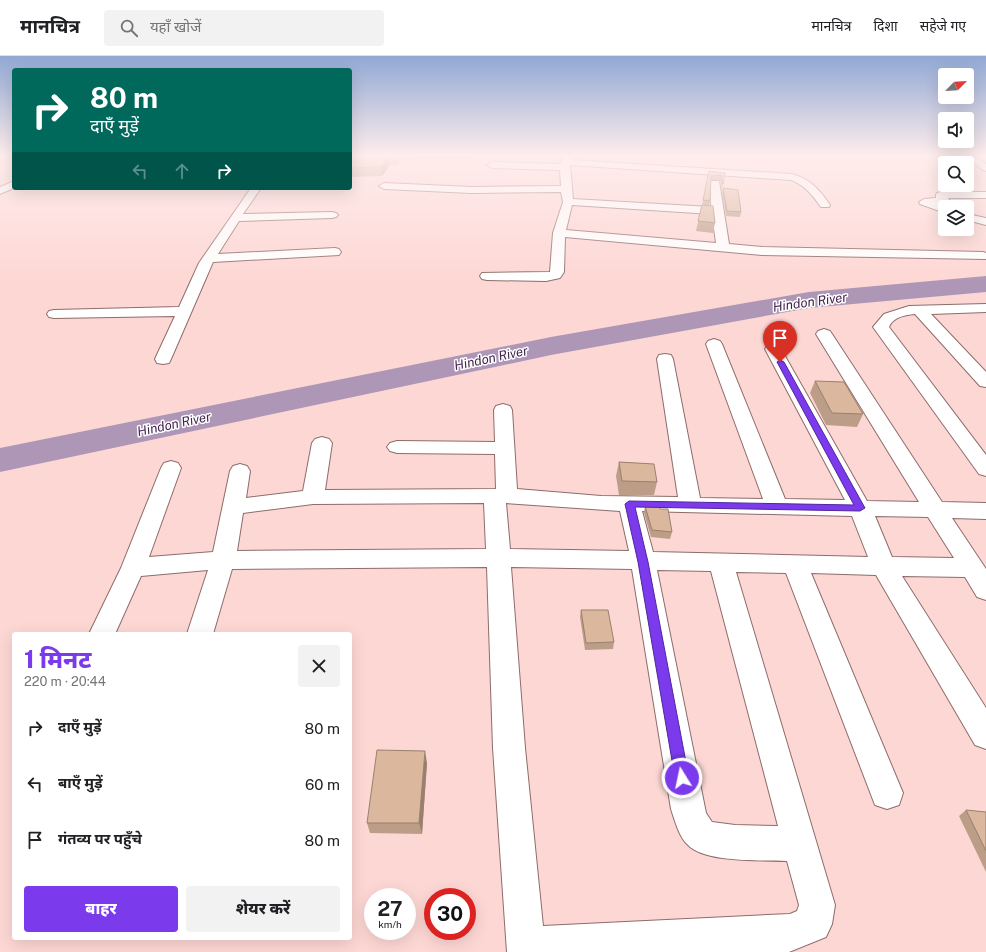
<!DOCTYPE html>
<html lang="hi">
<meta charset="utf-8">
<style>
:root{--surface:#fff;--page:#f2f2f2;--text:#202124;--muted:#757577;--line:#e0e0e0;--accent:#7c3aed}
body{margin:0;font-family:"Public Sans","Noto Sans Devanagari",sans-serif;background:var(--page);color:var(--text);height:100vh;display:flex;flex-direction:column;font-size:15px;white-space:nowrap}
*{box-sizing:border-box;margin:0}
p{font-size:13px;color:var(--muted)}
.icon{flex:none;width:22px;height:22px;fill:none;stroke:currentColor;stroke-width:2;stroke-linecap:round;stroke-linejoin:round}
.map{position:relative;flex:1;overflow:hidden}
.side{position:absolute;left:12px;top:576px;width:340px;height:308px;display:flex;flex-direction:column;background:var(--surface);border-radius:4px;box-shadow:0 4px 16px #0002}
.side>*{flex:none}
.hud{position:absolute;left:12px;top:12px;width:340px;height:122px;border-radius:4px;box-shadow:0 4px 16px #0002;background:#00695c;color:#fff;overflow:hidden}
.needle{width:26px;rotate:66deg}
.fabs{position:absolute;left:938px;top:12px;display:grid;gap:8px}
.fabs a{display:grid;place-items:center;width:36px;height:36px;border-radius:4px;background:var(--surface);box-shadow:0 4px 16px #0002;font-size:20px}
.speed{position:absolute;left:364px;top:832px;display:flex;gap:8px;font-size:20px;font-weight:700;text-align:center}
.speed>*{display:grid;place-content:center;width:52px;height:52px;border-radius:50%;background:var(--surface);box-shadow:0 4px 16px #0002;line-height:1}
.speed small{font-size:10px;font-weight:400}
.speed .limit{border:6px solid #d22;background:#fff;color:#111}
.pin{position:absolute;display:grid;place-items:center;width:34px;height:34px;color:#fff;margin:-41px -17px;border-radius:50% 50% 50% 0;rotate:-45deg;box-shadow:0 0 4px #0007}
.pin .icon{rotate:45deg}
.me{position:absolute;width:44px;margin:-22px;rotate:350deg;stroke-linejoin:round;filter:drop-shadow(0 0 3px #0008)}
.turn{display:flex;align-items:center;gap:14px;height:84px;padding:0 12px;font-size:18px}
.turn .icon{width:52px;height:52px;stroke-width:2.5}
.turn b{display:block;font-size:28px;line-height:34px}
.lanes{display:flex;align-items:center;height:38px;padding:0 12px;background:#0003;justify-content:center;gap:20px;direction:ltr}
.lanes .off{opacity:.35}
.round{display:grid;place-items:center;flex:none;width:42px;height:42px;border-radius:4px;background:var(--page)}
.overview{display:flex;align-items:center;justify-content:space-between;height:68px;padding:0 12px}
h1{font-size:24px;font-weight:800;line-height:30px;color:var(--accent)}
.cta{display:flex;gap:8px;margin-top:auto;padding:8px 12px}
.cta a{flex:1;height:46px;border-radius:4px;background:var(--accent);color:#fff;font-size:16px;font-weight:800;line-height:46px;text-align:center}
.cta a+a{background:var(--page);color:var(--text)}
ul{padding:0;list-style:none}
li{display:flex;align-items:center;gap:12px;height:56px;padding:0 12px}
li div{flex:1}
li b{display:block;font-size:15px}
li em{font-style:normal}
header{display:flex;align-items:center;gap:24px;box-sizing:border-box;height:56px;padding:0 20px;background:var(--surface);border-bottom:1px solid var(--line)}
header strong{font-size:19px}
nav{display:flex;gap:22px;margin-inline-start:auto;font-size:14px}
.search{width:280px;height:36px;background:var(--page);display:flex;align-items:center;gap:10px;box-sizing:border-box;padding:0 14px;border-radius:4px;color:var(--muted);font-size:15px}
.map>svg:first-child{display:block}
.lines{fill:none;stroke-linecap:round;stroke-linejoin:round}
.river{fill:#ae96b7;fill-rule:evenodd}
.street-casing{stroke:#8d6c6a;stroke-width:2}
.street{fill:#fff;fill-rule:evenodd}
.wall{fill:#bc9d87}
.shaded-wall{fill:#99806e}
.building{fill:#dbb79d;stroke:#99806e}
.route{fill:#7c3aed;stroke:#51269a}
.labels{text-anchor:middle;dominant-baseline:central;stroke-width:3;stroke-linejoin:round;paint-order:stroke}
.far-water-label{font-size:13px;font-style:italic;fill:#41214d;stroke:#fff}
</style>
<header>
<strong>मानचित्र</strong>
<div class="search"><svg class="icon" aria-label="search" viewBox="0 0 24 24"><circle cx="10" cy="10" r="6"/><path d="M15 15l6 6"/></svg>यहाँ खोजें</div>
<nav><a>मानचित्र</a><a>दिशा</a><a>सहेजे गए</a></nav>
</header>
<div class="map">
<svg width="986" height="896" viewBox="0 0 986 896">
<rect width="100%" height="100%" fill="#fdd7d4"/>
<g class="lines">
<path class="river" d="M986,220v16l-177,16 -258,47 -551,117v-24l551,-111 258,-45z"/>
<defs>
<path id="street" d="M563,100h9v4l220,14c18,5 28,16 38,31l-1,2h-8c-8,-11 -16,-22 -30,-27l-221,-15 3,34 138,8 -1,-24 1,-2h8l10,63 33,3 221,5 3,1v6l-224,-4 -197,-18 -1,35 -4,6 -14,3 -59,-1 -5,-1 -2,-3 2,-3 68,-1 3,-39 10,-31 -2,-10 -89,1 -88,-4 -5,-3 5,-3 88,4 89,-1 -1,-16 -68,-2 -5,-3 5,-3 69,2zM572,149l140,9 4,29 -150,-13z
M965,100h11l10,8v7l-3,-1z
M14,125v7l-14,6v-7z
M251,132h10l-18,26 89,-2 4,1 2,2 -2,2 -4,1 -93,3 -21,33 117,-6 4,1 2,3 -2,3 -126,7 -42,97 -2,4 -6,1 -6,-1 -2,-4 20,-43 -121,2 -5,-1 -2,-3 2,-3 5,-1 125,-3 20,-44z
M941,136h45v6h-38l2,3 -1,2 -9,1 7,3h-2v6l-25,-9 -1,-2 5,-3 12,-1v-3l1,-2z
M967,158l19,4v7l-19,-5z
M986,248v8l-55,2 55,58v15l-6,-1 -65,-72c-10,1 -22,3 -26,13l97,128v21l-7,-2 -106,-147 11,-13 25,-8z
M824,273l6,2 2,3 110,168 44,1v16l-34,-1 34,51v31l-9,-3 -12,-20 -63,-1 84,132v41l-11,-4 -99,-170 -65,-2 92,220 -4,12 -12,4 -12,-4 -89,-232 -50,-1 99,333 -3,19 -6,13 -37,15h-282l-14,-204 -6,-181 -255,2 -19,65h-26l21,-64 -67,6 -26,58h-26l32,-66 40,-100 3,-5 7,-2 7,2 3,5 -32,89 64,-5 17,-81 3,-5 7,-2 7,2 3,5 -4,27 57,-7 9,-48 3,-4 7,-2 7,2 3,4 -7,47 171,-1 -1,-35 -98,-1 -7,-2 -3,-4 3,-4 7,-2 98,1 -1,-32 2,-4 7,-2 7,2 2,4 5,79 84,7 77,1 -21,-138 2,-4 6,-1 6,1 2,4 27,139 63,1 -57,-155 2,-3 6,-2 6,2 2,3 63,155 60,1 -80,-151 2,-3 6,-2 6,2 2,3 86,152 52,1 -103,-168 2,-3zM484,447l2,46 -249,2 6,-38 70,-9zM506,447l114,8 9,40 -119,-2zM642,455l210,5 16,41 -215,-5zM875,460l53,1 26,41 -62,-1zM511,511l121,2 39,240c4,12 8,28 17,36 17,18 75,15 99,16l12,44 -2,6 -7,3 -247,12 -18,-178zM657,514l54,1 67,255 -43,-1 -23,-3 -6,-9z"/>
</defs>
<use href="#street" class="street-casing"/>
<use href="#street" class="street"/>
</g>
<path class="wall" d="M350,100h124l-1,3 -73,-1 -2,7h-8l-8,11 -32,1z
M709,115l16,2 -2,11 -1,5 -2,-9h-9l-1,21 -1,4h-7z
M723,132l18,24 -1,5 -14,-1 -4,-23z
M702,149l13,18 -2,10 -17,-2z
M815,325l48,33 -6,13 -31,-2 -16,-32z
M619,406l38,20 -3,13h-35l-3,-19z
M645,450l15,3 12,23 -2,7 -19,-2 -7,-24z
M581,554l33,32 -1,7 -28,1 -5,-33z
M427,707l-5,71 -52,-1 -3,-10z
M966,754l20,2v60l-27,-56z"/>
<path class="shaded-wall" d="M388,100h1l1,9 -8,11 -1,-9z
M397,100h3v2l-2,7z
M425,695l2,12 -5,71 -3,-11z"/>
<path class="building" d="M350,100h38l-7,11 -31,1z
M709,115l16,2 -2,11 -2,-9 -10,1 -1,25 -7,-1z
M723,132l15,2 3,22 -14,-1z
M702,149l11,1 2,17 -17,-2z
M815,325l29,1 19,32 -31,-1z
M619,406l35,2 3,18 -35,-1z
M645,450h14l1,3h8l4,23 -20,-2z
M581,554h27l6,32 -28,1z
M377,694l48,1 -6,72h-52z
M966,754l20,2v39z"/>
<linearGradient id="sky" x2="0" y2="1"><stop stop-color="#91a8d4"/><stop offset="0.44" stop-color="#feedec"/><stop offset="1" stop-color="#feedec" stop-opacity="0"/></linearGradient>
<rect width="986" height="226" fill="url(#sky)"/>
<path class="route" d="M780,304l4,2 81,146 -5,3 -225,-4 13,55 41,216 -2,5 -5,2 -5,-2 -2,-5 -37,-216 -13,-58 4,-3 225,4 -77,-143z"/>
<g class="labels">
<g class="far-water-label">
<text transform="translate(810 246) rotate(-8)">Hindon River</text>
<text transform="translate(491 302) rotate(-12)">Hindon River</text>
<text transform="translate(174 368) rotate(-12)">Hindon River</text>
</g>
</g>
</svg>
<div class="fabs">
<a><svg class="needle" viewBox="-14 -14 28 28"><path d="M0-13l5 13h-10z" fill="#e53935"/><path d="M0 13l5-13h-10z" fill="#757577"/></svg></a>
<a><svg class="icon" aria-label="sound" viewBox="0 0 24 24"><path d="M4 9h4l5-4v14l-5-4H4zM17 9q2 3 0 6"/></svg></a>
<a><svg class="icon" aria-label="search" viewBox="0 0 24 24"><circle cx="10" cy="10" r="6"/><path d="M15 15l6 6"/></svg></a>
<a><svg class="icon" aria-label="layers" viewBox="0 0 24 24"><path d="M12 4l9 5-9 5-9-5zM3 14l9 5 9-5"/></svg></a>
</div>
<div class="speed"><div>27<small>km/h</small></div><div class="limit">30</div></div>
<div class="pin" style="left:780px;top:306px;background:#d93025"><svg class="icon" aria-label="arrive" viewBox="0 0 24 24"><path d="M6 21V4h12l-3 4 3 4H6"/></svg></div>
<svg class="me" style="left:682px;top:722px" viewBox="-20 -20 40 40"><circle r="17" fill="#7c3aed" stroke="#fff" stroke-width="3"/><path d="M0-11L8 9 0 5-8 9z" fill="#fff"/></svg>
<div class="hud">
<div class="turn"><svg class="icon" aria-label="right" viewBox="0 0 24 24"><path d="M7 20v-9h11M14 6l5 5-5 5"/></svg><div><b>80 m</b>दाएँ मुड़ें</div></div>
<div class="lanes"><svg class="icon off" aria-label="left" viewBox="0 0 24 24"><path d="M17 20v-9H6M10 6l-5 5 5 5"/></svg><svg class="icon off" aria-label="ahead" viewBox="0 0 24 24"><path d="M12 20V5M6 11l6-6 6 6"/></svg><svg class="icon" aria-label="right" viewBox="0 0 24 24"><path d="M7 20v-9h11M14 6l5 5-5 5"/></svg></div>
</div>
<section class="side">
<div class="overview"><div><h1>1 मिनट</h1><p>220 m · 20:44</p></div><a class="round"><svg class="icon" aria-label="close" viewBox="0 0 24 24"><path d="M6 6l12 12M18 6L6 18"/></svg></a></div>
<ul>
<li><svg class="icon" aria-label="right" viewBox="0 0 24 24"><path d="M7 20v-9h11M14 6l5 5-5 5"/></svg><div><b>दाएँ मुड़ें</b></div><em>80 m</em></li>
<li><svg class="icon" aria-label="left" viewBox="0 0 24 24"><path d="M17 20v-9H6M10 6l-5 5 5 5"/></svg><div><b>बाएँ मुड़ें</b></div><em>60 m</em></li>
<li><svg class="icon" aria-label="arrive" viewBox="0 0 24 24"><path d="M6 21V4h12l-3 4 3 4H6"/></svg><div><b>गंतव्य पर पहुँचे</b></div><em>80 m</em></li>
</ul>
<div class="cta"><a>बाहर</a><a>शेयर करें</a></div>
</section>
</div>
